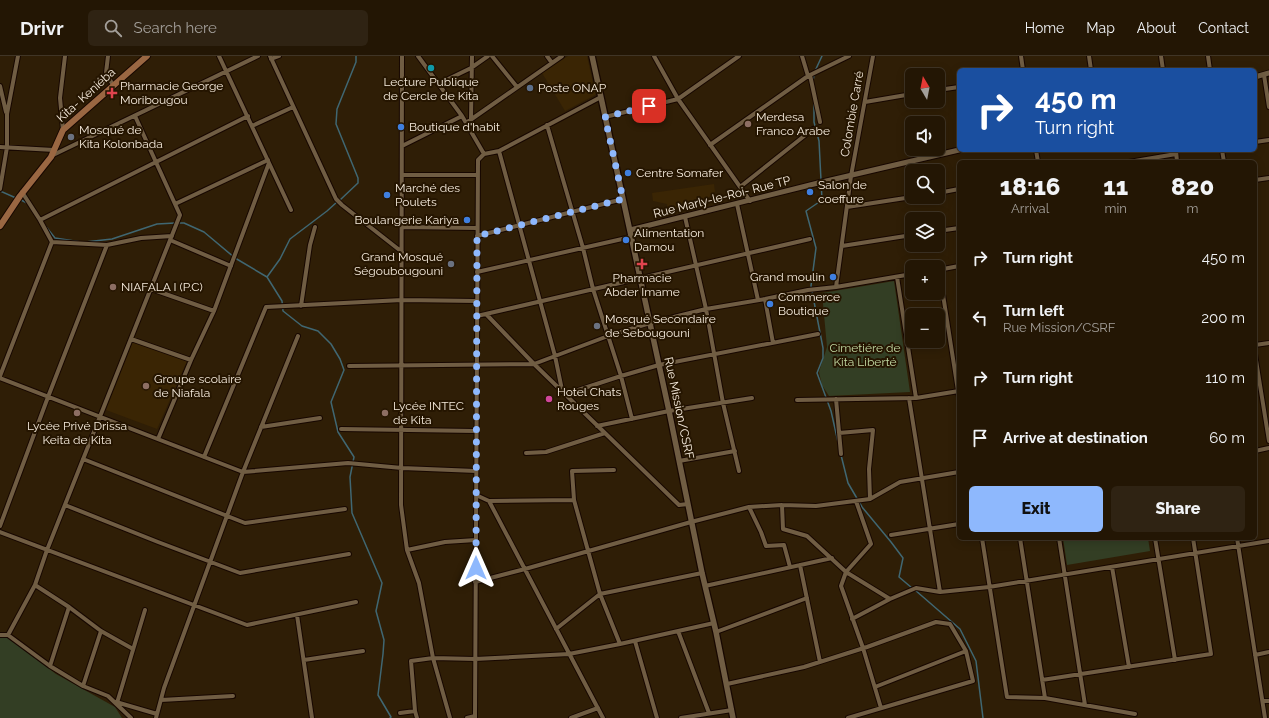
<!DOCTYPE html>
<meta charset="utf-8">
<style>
:root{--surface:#231604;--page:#2f2313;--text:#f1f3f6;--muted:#a39f9a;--line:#403526;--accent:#8eb8fd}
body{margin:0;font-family:Raleway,sans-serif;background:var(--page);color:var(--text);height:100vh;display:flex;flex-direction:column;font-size:15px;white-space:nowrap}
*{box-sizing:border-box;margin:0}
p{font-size:13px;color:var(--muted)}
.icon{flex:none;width:22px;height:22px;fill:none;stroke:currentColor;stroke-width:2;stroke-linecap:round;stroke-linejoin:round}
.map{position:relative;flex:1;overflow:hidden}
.sheet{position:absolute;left:957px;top:104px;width:300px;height:380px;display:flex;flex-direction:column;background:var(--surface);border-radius:6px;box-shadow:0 2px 10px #0003,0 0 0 1px var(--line)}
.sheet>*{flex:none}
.banner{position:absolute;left:957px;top:12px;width:300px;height:84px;border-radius:6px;box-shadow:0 2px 10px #0003,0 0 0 1px var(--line);background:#1a4fa0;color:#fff;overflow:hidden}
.needle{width:26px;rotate:350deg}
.controls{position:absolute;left:905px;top:12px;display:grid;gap:8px}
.controls a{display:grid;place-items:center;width:40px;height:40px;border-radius:6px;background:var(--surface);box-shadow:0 2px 10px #0003,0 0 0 1px var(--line);font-size:20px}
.pin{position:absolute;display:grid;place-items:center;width:34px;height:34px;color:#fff;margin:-17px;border-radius:8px;box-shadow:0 2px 6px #0006}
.me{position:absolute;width:44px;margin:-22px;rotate:0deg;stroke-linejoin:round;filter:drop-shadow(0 0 3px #0008)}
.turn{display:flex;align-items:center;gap:14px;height:84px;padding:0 12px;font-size:18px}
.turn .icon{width:52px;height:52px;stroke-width:2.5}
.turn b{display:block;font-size:28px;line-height:34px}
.eta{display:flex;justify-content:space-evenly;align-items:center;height:68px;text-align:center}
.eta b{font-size:24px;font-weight:800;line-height:28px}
.button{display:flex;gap:8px;margin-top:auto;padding:8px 12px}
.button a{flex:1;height:46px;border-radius:6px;background:var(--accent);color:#111;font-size:16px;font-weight:800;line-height:46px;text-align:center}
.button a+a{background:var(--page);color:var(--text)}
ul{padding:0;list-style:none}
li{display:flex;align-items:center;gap:12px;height:60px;padding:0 12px}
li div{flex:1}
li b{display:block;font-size:15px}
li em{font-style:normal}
header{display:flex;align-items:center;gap:24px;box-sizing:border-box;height:56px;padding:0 20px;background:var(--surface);border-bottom:1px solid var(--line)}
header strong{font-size:19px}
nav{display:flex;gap:22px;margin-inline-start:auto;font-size:14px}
.search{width:280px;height:36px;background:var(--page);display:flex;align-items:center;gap:10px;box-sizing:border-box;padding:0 14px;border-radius:6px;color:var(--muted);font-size:15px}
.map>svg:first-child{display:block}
.built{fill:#3a2504}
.green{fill:#333e24}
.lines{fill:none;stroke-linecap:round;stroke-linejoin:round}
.stream{stroke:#406772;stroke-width:1.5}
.minor-casing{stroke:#170700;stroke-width:6}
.tertiary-casing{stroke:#170700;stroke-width:7}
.secondary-casing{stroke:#170700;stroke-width:8}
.primary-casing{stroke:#170700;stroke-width:8}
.minor{stroke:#705d43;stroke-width:4}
.tertiary{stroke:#705d43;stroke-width:5}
.secondary{stroke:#705d43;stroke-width:5.5}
.primary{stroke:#9a6742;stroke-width:6}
.route{stroke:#8eb8fd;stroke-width:7;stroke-dasharray:0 12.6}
.culture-dot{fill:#0f9aa8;stroke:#251500;stroke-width:1.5}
.service-dot{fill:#5c6f8a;stroke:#251500;stroke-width:1.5}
.health-dot{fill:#e0444e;stroke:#251500;stroke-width:1.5}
.education-dot{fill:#8d6e63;stroke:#251500;stroke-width:1.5}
.shop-dot{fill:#3f7fe0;stroke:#251500;stroke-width:1.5}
.worship-dot{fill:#6b7280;stroke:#251500;stroke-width:1.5}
.hotel-dot{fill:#d1479c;stroke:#251500;stroke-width:1.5}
.labels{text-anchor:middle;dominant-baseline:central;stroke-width:4;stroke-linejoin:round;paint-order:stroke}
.poi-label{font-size:12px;fill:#f6ebdc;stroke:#251500;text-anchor:start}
.street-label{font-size:12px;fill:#f6ebdc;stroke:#251500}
.park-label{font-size:12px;fill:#c3dba4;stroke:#251500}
</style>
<header>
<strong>Drivr</strong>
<div class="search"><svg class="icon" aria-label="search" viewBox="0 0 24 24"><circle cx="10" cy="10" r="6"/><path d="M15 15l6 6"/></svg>Search here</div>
<nav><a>Home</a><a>Map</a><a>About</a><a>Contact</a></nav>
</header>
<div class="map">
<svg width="1269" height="662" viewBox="0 0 1269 662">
<rect width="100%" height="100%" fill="#2f1e06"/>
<path class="built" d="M568,0h19l8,36v3l-30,16 -23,-38z
M714,128l1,8 -14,12 -13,2 -20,5 -1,-7 -14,-3 -1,-8z
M133,285l54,20 -30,68 -51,-19z"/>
<path class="green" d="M894,225l16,111 -81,4 -7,-11 -3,-13 8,-25 -5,-54z
M1063,482h85l2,13 -83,14z
M0,581h7l49,37 59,33 7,11h-122z"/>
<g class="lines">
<path class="stream" d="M815,15l7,-15
M813,26l1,-8
M814,46v20l5,19 3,59 -16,11 10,37 -5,38 12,62v10l-6,15 14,38 7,31
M0,135l16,7
M19,143l8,4
M340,144l18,-17v-5l-22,-54 1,-15 19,-47v-6
M43,167l12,15 26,4
M179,167h5l20,9 31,26 32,19 15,24 1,10 19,15 16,5 13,13 9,15 4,11 -13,32 7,30 16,25 -4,20 2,36 30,70 -6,28 8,29 -1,14 -5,41 13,22 -1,1
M85,186l27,-3 45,-15 18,-1
M267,221l13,-18 10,-20 37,-28 10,-9
M841,399l7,28 14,24 29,35 12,16 -4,19 13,11
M915,534l45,39 16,32 7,57"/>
<defs>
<path id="minor" d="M108,0l-2,17 7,12
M219,0l72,154
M270,0l66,143 6,6 60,47
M402,0l-1,449 6,45 12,33 14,75 17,60
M418,0l44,60 22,38
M492,0l25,31
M547,0l5,7
M654,0l24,43 72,102
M802,0l6,20
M1021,0l2,14
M1089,0l2,14
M1161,0l2,14
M1208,0l2,14
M271,3l8,-3
M810,19l10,47
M1264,19l5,32
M438,28l33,-16 17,-12
M0,30l6,26
M938,34l21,-3
M865,46l47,-8
M605,61l73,-18 61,-43
M471,63l1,-63
M466,67l96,-67
M547,69l36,123 10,41 28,87 11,43
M252,70l41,-19
M63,74l-3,-32 5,-42
M1255,86l14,-2
M710,89l98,-69 41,-20
M402,90l60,-30
M0,91l54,3
M1036,94l2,12
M1176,94l1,12
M1222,94l2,12
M499,95l56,205 7,34
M51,100l207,-100
M1129,106l47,-8
M402,119h76
M1255,124l14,-2
M740,131l73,-58
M0,133l7,-42v-33l11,-58
M22,136l18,28 12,22 55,3 34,-7 31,-2
M938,137l21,-4
M175,148l93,-44
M737,148l21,96
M847,151l65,-10
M685,161l21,92 17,94 16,68
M40,164l208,-104
M402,171l75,1
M938,175l21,-3
M477,180l146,-37
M170,184l61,26
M842,190l70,-11
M939,213l20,128
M938,214l21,-4
M477,216l154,-35
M897,221l19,121
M836,231l15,-111 22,-120
M151,233l63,22
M765,243l8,44
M301,250l9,-61 5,-18
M486,258l48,50 145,141 9,-1
M477,260l333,-77
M131,283l60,21
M1255,289l14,-2
M1255,298l14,87
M349,310l185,-2 74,-28 42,-13 56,-14 59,-10 43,-9 28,-3 76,-13
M0,320l52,-134
M0,322l243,94 105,-9 54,5 74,3
M566,338l55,-18 38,-11 159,-31
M909,342l31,194
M836,343l5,55
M797,344l119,-2 43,-7
M597,370l72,-15 83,-13
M261,371l59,-9
M341,373l135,2
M839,377l34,-3 -4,39 1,30
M158,383l33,-79 23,-49 55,-148
M1255,395l14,-3
M526,397l20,-1 59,-19
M204,401l62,-150 136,-7 75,1
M83,403l162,64 100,-14
M679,405l56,-10
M614,414l-42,1 2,29 26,94 20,50
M476,439l13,6 85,-1
M489,445l114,217
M856,445l15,43 -25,28 -5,14 22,62 18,60
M65,449l93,37 82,31 109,-19
M782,449l1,24 24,7 39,36 44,27
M749,451l12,25 5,14 18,-1 6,22
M0,470l48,-129 59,-152
M0,476l247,93 109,-23
M891,479l68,-11
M982,482l25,159 38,1 90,16
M1020,482l25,160
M1059,482l26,167
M1155,482l20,122
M1237,482l28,180
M407,494l38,-8 31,-2
M800,509l20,97
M1112,511l17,100
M475,526l50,-13 166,-47 58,-15 33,-2 34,1 54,-7 30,-17 59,-10
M35,529l34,22 32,24 32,18
M705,530l127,-28
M297,559l15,103
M852,563l38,-20 26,-11 24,4 49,-5 280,-46
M556,573l44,-35 102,-21
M678,575l31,82
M716,576l91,-34
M0,579h8l42,31 33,20 25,10 23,22
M8,579l27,-50 12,-35 133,-335 -45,-99
M635,585l22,77
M1255,599l14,-3
M304,604l59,-9
M50,610l19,-59
M1042,624l169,-26 -18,-116
M727,628l77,-17 63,-20 69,-25 14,2 16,27 7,30 -125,37
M83,630l18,-55
M875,631l91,-36
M161,644l72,-4
M1263,645h6
M116,646l41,12
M117,647l28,-93
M415,655l2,7
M400,657l15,-2 -4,-50 22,-3 42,1 94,-5 51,-10 94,-21
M156,662l8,-30 79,-216 55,-136
M467,662l8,-2
M475,662l3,-558 6,-6 15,-3 102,-54
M571,662l27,-10
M681,662l51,-8"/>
<path id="tertiary" d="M1255,21l14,-4
M630,174l188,-47 141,-33"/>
<path id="secondary" d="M592,0l77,355 33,162 14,59 17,86"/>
<path id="primary" d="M0,170l20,-30 31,-39 12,-27 84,-74"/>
</defs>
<use href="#minor" class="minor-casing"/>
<use href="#tertiary" class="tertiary-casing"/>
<use href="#secondary" class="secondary-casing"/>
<use href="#primary" class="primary-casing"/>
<use href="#minor" class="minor"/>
<use href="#tertiary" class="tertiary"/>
<use href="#secondary" class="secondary"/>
<use href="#primary" class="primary"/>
</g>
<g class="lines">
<path class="route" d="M476,512l1,-332 146,-37 -18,-82 44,-11"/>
</g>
<circle class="culture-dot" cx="431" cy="12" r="4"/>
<circle class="service-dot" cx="530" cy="32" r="4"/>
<g class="health-dot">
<path d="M110 31h4v4h4v4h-4v4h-4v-4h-4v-4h4z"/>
<path d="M640 202h4v4h4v4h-4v4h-4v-4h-4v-4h4z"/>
</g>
<g class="education-dot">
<circle cx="748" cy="68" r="4"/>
<circle cx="113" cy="231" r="4"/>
<circle cx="146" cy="330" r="4"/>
<circle cx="77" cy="357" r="4"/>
<circle cx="385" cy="357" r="4"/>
</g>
<g class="shop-dot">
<circle cx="401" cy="71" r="4"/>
<circle cx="628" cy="117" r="4"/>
<circle cx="810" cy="136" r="4"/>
<circle cx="387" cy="139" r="4"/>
<circle cx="467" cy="164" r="4"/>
<circle cx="626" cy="184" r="4"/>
<circle cx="833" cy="221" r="4"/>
<circle cx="770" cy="248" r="4"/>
</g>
<g class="worship-dot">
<circle cx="71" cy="81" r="4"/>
<circle cx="451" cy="208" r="4"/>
<circle cx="597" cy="270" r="4"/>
</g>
<circle class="hotel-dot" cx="549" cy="343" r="4"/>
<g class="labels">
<g class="poi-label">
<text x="431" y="26" text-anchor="middle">Lecture Publique<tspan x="431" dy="14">de Cercle de Kita</tspan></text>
<text x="120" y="30">Pharmacie George<tspan x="120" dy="14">Moribougou</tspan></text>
<text x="538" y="32">Poste ONAP</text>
<text x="756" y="61">Merdesa<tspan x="756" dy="14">Franco Arabe</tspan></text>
<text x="409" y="71">Boutique d'habit</text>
<text x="79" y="74">Mosqué de<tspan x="79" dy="14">Kita Kolonbada</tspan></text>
<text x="636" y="117">Centre Somafer</text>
<text x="818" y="129">Salon de<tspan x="818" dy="14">coeffure</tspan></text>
<text x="395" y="132">Marché des<tspan x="395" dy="14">Poulets</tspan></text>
<text x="459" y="164" text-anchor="end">Boulangerie Kariya</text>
<text x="634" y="177">Alimentation<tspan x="634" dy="14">Damou</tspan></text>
<text x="443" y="201" text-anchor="end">Grand Mosqué<tspan x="443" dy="14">Ségoubougouni</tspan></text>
<text x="825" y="221" text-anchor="end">Grand moulin</text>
<text x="642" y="222" text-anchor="middle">Pharmacie<tspan x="642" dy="14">Abder Imame</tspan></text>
<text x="121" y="231">NIAFALA I (P.C)</text>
<text x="778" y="241">Commerce<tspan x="778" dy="14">Boutique</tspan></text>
<text x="605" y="263">Mosqué Secondaire<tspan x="605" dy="14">de Sebougouni</tspan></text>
<text x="154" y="323">Groupe scolaire<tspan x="154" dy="14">de Niafala</tspan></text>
<text x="557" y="336">Hotel Chats<tspan x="557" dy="14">Rouges</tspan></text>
<text x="393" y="350">Lycée INTEC<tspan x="393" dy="14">de Kita</tspan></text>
<text x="77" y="370" text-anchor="middle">Lycée Privé Drissa<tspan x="77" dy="14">Keita de Kita</tspan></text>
</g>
<g class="street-label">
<text transform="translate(86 39) rotate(-42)">Kita- Keniéba</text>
<text transform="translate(852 58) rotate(-80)">Colombie Carré</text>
<text transform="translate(722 141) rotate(-14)">Rue Marly-le-Roi- Rue TP</text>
<text transform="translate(679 352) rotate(78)">Rue Mission/CSRF</text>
</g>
<g class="park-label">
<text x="865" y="292">Cimetiére de<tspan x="865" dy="14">Kita Liberté</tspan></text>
</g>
</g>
</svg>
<div class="controls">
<a><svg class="needle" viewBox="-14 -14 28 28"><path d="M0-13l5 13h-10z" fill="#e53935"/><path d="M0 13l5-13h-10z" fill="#a39f9a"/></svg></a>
<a><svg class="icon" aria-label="sound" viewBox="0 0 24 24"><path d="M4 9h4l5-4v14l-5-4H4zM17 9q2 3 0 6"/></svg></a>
<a><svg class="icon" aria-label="search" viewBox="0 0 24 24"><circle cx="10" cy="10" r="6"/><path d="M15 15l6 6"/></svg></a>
<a><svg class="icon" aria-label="layers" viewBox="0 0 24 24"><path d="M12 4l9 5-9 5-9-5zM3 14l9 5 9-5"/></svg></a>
<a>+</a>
<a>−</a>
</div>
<div class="pin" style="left:649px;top:50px;background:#d93025"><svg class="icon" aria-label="arrive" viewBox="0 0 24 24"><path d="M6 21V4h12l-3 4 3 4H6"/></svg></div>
<svg class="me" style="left:476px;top:512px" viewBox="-20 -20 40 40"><path d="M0-17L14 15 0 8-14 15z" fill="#8eb8fd" stroke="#fff" stroke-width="4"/></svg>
<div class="banner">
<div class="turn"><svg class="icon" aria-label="right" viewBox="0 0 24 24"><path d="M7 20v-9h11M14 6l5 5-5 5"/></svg><div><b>450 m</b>Turn right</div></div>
</div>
<section class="sheet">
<div class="eta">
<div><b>18:16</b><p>Arrival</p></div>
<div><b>11</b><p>min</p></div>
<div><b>820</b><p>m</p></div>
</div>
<ul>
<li><svg class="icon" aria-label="right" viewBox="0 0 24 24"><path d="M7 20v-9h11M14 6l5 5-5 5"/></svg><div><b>Turn right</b></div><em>450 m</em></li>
<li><svg class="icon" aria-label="left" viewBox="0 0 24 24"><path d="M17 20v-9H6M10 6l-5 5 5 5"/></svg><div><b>Turn left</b><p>Rue Mission/CSRF</p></div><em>200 m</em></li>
<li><svg class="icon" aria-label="right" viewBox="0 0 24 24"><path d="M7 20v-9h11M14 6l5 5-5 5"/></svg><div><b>Turn right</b></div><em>110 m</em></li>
<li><svg class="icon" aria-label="arrive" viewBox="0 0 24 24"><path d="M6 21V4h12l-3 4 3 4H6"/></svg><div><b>Arrive at destination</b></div><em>60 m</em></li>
</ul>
<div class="button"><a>Exit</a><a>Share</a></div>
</section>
</div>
